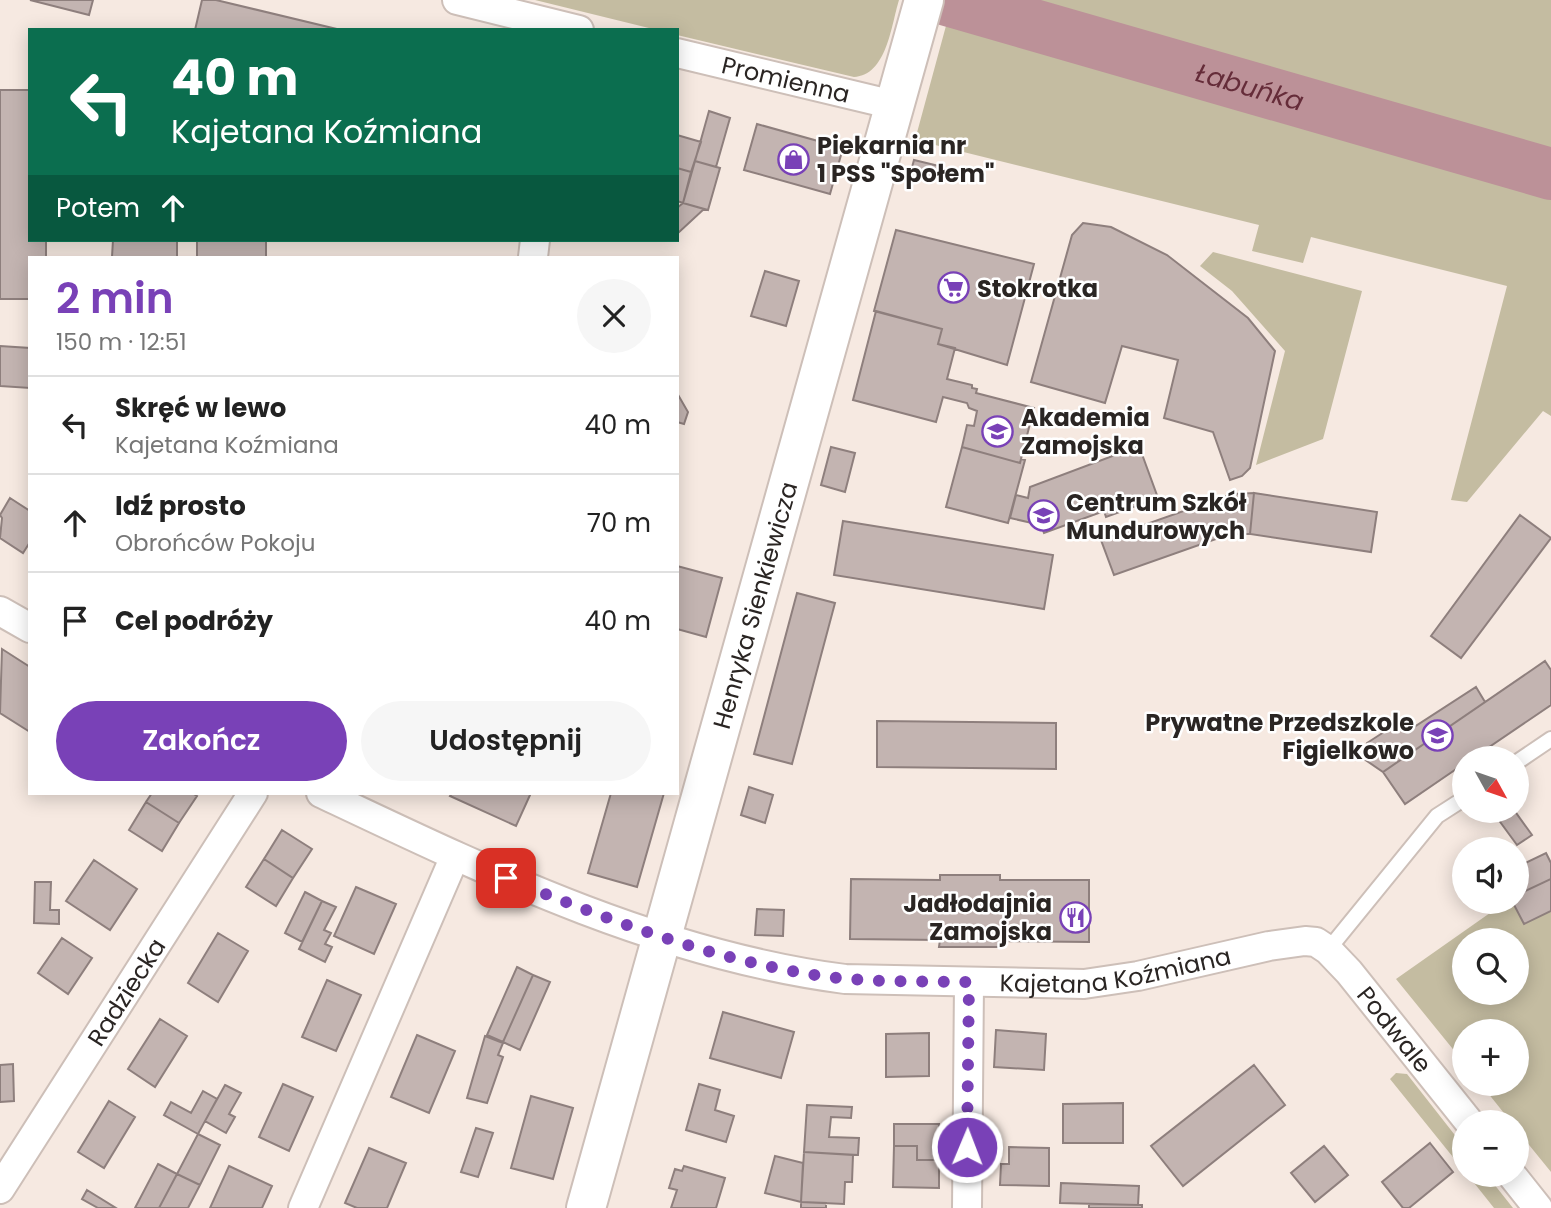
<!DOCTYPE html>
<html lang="pl">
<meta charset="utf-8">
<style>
:root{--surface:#fff;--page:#f6f6f6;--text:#222;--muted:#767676;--line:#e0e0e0;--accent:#7941b7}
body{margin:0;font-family:Poppins,sans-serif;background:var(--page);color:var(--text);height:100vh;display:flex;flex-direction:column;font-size:26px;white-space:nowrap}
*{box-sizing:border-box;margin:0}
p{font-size:23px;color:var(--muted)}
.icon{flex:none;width:38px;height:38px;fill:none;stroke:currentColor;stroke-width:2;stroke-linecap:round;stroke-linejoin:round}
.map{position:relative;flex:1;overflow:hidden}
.drawer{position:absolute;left:28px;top:256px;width:651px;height:539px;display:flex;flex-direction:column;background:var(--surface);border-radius:0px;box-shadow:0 4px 18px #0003}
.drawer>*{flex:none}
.top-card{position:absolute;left:28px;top:28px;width:651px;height:214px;border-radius:0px;box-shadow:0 4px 18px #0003;background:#0b6e4f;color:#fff;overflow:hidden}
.needle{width:46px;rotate:130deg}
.controls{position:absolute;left:1452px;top:746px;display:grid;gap:14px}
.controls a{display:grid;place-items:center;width:77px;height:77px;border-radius:50%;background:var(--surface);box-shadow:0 4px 18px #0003;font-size:35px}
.pin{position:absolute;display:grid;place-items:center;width:60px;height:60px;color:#fff;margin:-30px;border-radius:14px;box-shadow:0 4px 10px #0006}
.me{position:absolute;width:77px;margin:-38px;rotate:1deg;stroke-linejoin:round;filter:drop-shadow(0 0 5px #0008)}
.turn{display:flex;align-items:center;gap:24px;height:147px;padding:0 28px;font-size:32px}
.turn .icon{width:91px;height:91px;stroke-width:2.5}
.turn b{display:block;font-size:49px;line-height:60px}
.then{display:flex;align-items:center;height:66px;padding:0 28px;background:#0003;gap:14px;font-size:26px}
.round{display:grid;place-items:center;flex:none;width:74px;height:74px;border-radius:37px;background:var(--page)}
.overview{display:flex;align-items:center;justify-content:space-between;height:119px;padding:0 28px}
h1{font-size:42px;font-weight:600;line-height:52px;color:var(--accent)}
.cta{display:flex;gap:14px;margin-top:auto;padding:14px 28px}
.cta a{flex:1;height:80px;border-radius:42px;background:var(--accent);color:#fff;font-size:28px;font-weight:600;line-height:80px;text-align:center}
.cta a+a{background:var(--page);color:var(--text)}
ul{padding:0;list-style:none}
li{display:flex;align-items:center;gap:21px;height:98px;padding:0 28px;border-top:2px solid var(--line)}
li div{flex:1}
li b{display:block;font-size:26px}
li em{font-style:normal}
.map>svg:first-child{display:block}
.green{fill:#c4bca1;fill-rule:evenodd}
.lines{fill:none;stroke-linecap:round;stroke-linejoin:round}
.river{stroke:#bc9198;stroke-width:52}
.building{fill:#c3b4b1;stroke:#8e7f7d;stroke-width:2}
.lane-casing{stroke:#cdbfb8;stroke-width:18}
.street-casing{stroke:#cdbfb8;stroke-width:32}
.secondary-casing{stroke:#cdbfb8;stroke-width:42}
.lane{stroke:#fff;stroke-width:14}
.street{stroke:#fff;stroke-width:28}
.secondary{stroke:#fff;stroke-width:38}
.route{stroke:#7941b7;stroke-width:12;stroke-dasharray:0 21.6}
.labels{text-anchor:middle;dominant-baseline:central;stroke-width:5;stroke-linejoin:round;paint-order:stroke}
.street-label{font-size:24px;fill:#2a2523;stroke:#fff}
.poi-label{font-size:24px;font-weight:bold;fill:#2a2523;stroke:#fff;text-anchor:start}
.water-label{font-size:26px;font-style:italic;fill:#652c39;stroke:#fff}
</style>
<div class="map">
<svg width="1551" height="1208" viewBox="0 0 1551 1208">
<rect width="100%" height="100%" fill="#f6e9e1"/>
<path class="green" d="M535,0h364c-8,26 -12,75 -45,77l-177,-42v-5h-20z
M953,0h598v416l-8,-5 -76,91 -16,-2 56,-214 -196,-49 -8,26 -51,-12 7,-26 -344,-85z
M1213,252l149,39 -39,148 -67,26 29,-114 -53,-60 -32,-25z
M1551,879v293l-34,-42v-8h-6l-31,-39h37v-52h-52v33l-69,-85 111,-78h10zM1465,940h52v52h-52z
M1396,1073l11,1 58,74v24l-75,-93z
M1467,1174h19l27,34h-19z"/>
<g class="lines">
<path class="river" id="s1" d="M947,0l604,174"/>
</g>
<path class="building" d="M30,0h63l-4,15z
M202,0h14l125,30h-146z
M0,90h30v150h16v17h-16v42h-30z
M709,111l21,7 -14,49 -21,-6z
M757,124l86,24 -13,46 -86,-24z
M677,135l24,7 -10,30 -14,-4z
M914,160l25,6 -2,11 -26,-6z
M695,161l25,7 -12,42 -25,-7z
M677,168l14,4 -8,31 -6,-2z
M683,203l21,6 -27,25v-26z
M1083,223l28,4 56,28 81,63 27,33 -25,117 -8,8 -12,4 -17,-48 -49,-14 14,-58 -56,-14 -17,57 -74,-21 41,-147z
M896,230l138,34 -27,101 -69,-21 4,-15 -68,-18z
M113,240h64v17h-65z
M197,240h69v17h-69z
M765,271l34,10 -13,45 -35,-10z
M876,311l66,18 -4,15 17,4 -8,31 25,6v3l5,1 -1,4 58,15 -14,55 -58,-16 5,-22 7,1 3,-15 -8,-3 -2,-5 -24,-6 -7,25 -83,-22z
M0,346l30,2v40l-30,-2z
M677,393l11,19 -4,12 -7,-2z
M1139,446l19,52 -52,19 -2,-6 -60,22 -3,-8 -31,-7 6,-23 12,3 2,-11z
M831,447l24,6 -10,39 -24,-7z
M962,447l58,16 1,-4 4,1 -17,63 -62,-16z
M1254,493l123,19 -6,40 -121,-18z
M1254,493l-4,41h-20l-116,41 -13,-35 131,-46z
M10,498l20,13v31l-7,11 -23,-15 2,-20 -2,-3z
M1520,515l31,23 -90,120 -30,-22z
M843,521l210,34 -9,54 -210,-34z
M677,566l45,12 -16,59 -29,-8z
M797,593l38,10 -43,161 -38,-10z
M2,649l28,18v65l-30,-19z
M1545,661l6,9v35l-78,53h-8v5l-60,41 -22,-32z
M1476,687l9,15 -102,70 -19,-13 3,-16 37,-24 6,1 4,7z
M877,721l179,2v46l-179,-2z
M749,787l24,8 -8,28 -24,-8z
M152,793h40l5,3 -18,27 -33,-21z
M452,793h75l3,2 -14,31 -66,-30z
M611,793h53l-27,94 -49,-14z
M146,802l33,21 -17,28 -33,-21z
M1511,810h3l18,25 -15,10 -19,-26z
M282,830l30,19 -19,29 -29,-19z
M1546,853l5,10v16l-34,16v-28z
M264,859l29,19 -17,28 -30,-19z
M94,860l43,29 -27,41 -44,-29z
M940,875h60v5h89v62l-88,-1v6h-62l1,-7 -90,-1 1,-60 89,1z
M1551,879v32l-27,13 -12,-23h5v-6z
M35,882h16l-1,28h9v14l-25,-1z
M356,887l40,17 -22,50 -40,-18z
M305,892l17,9 -20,41 -17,-9z
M322,901l14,6 -12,23 7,3 -6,11 7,3 -7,15 -26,-13z
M757,909l27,1 -1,26 -28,-1z
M218,933l30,18 -30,51 -30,-19z
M62,938l30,20 -24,36 -30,-21z
M517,967l16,8 -30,67 -16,-7z
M533,975l17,7 -30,68 -17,-8z
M327,980l34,15 -25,56 -34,-14z
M723,1012l71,20 -13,46 -71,-20z
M160,1019l27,17 -32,51 -27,-18z
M996,1030l50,4 -2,36 -50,-3z
M929,1033v43l-43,1v-43z
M417,1035l38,16 -26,62 -38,-16z
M485,1036l18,7 -5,12 5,2 -16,46 -20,-5z
M13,1064l1,37 -14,1v-37z
M1254,1065l31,40 -102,81 -32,-40z
M283,1084l30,13 -24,54 -30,-14z
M699,1084l21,6 -5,20 19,6 -8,26 -40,-12z
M225,1085l16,8 -12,21 6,3 -9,16 -21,-12z
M203,1091l14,8 -19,35 -34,-19 7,-13 20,11z
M531,1096l42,12 -20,71 -42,-11z
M109,1101l26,16 -31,51 -26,-16z
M1123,1103v40h-60v-39z
M807,1105l45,2 -1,11 -20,-1 -2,20 30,1 -1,17 -54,-3z
M894,1124h45v36h-22v-14h-23z
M476,1128l17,5 -15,44 -17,-5z
M198,1134l22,11 -20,40 -23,-11z
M1430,1143l23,29 -44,36h-6l-21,-26z
M894,1146h23v14h22v28l-46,-1z
M1324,1146l24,29 -33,27 -24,-29z
M1009,1147l40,1v38l-49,-1 1,-21h8z
M369,1148l37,15 -19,45h-30l-12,-5z
M804,1152l49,3 -1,27h-7l-1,22 -43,-2z
M775,1156l28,7 -2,39 -36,-9z
M158,1164l19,10 -18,34h-24z
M229,1166l43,20 -10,22h-52z
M684,1166l41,12 -9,30h-45l6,-18 -8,-2 6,-19 7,2z
M177,1174l23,11 -12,23h-29z
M1061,1183l78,3 -1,19 -78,-2z
M87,1190l29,18h-18l-16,-9z
M801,1202l25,1v5h-25z
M1089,1204l53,1v3h-53z"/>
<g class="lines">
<defs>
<path id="lane" d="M1517,762l34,-23
M1328,950l109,-134 28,-18"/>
<g id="street">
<path d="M457,0l122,30"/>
<path id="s2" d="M677,53l217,52"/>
<path d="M533,257l2,-17"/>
<path d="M0,611l30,17"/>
<path id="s3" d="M321,793c167,79 338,162 524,186l239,5 54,-8 131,-30 36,-5 11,1 12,8 21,22 120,150"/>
<path d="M1511,1174l27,34"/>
<path id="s4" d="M0,1189l253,-396"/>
<path d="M303,1208l152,-352"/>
<path d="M967,1208l2,-225"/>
</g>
<g id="secondary">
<path id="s5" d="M586,1208l338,-1208"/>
</g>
</defs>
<use href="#lane" class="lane-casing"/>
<use href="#street" class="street-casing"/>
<use href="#secondary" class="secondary-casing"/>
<use href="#lane" class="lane"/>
<use href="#street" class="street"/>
<use href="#secondary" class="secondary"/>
</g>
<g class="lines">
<path class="route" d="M506,878c98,40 198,79 303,96 53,9 107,7 160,8l-2,165"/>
</g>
<defs>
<symbol id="shop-ring" viewBox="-11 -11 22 22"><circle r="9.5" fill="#fff" stroke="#7941b7" stroke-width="1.5"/><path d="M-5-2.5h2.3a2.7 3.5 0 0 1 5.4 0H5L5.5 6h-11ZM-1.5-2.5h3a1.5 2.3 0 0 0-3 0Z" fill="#7941b7"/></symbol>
<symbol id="supermarket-ring" viewBox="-11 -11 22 22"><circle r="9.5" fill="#fff" stroke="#7941b7" stroke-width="1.5"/><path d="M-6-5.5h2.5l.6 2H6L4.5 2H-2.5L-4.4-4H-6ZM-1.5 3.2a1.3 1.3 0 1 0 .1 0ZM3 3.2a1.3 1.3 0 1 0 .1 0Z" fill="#7941b7"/></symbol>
<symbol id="university-ring" viewBox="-11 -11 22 22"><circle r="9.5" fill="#fff" stroke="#7941b7" stroke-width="1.5"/><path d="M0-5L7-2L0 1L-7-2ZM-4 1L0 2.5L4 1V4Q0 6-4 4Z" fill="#7941b7"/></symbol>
<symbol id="school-ring" viewBox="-11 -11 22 22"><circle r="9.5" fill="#fff" stroke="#7941b7" stroke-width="1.5"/><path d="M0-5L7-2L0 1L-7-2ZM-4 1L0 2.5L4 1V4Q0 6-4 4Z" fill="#7941b7"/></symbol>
<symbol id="restaurant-ring" viewBox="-11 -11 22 22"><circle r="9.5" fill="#fff" stroke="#7941b7" stroke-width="1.5"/><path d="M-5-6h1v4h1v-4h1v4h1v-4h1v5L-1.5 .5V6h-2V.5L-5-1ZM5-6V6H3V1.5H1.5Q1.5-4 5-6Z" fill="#7941b7"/></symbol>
</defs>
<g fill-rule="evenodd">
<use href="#shop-ring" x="776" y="142" width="35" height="35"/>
<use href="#supermarket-ring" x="936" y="270" width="35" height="35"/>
<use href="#university-ring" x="980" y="414" width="35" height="35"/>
<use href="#school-ring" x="1026" y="498" width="35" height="35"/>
<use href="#school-ring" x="1420" y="718" width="35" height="35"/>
<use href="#restaurant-ring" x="1058" y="900" width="35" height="35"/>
</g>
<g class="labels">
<g class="street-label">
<text stroke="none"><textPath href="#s2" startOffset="112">Promienna</textPath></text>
<text stroke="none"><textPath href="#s5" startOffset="626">Henryka Sienkiewicza</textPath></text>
<text stroke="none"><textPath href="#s3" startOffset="830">Kajetana Koźmiana</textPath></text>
<text stroke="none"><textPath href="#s4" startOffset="234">Radziecka</textPath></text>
<text stroke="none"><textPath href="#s3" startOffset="1152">Podwale</textPath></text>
</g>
<g class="poi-label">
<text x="817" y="145">Piekarnia nr<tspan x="817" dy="28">1 PSS "Społem"</tspan></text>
<text x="977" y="288">Stokrotka</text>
<text x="1021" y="417">Akademia<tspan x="1021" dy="28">Zamojska</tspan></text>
<text x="1066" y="502">Centrum Szkół<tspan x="1066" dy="28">Mundurowych</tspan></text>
<text x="1414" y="722" text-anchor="end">Prywatne Przedszkole<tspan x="1414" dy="28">Figielkowo</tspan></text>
<text x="1052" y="903" text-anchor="end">Jadłodajnia<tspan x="1052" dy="28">Zamojska</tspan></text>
</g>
<g class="water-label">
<text stroke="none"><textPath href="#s1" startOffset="315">Łabuńka</textPath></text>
</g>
</g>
</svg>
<div class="controls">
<a><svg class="needle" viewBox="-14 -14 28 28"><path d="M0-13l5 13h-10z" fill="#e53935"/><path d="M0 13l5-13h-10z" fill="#767676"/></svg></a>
<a><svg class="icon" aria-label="sound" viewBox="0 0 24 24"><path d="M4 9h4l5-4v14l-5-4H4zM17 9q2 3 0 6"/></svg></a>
<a><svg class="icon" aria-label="search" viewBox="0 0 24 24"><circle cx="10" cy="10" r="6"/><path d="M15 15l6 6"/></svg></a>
<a>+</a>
<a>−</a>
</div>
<div class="pin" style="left:506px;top:878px;background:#d93025"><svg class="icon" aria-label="arrive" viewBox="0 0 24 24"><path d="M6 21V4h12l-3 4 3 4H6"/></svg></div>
<svg class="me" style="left:967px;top:1147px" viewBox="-20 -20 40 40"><circle r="17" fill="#7941b7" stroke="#fff" stroke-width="3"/><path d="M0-11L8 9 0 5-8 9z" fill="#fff"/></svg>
<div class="top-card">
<div class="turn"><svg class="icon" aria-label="left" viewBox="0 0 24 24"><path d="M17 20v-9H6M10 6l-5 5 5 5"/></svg><div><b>40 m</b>Kajetana Koźmiana</div></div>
<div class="then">Potem<svg class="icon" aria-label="ahead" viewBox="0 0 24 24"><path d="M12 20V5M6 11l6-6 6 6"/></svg></div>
</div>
<section class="drawer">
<div class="overview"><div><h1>2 min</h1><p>150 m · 12:51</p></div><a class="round"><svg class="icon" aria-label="close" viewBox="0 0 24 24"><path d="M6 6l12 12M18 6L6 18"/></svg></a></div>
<ul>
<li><svg class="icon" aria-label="left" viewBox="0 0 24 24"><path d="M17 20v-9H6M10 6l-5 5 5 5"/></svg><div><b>Skręć w lewo</b><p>Kajetana Koźmiana</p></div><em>40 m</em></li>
<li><svg class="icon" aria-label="ahead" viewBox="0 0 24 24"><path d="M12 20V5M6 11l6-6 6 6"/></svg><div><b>Idź prosto</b><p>Obrońców Pokoju</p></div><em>70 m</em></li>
<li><svg class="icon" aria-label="arrive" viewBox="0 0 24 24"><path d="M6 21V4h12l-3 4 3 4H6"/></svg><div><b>Cel podróży</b></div><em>40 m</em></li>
</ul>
<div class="cta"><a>Zakończ</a><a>Udostępnij</a></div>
</section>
</div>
